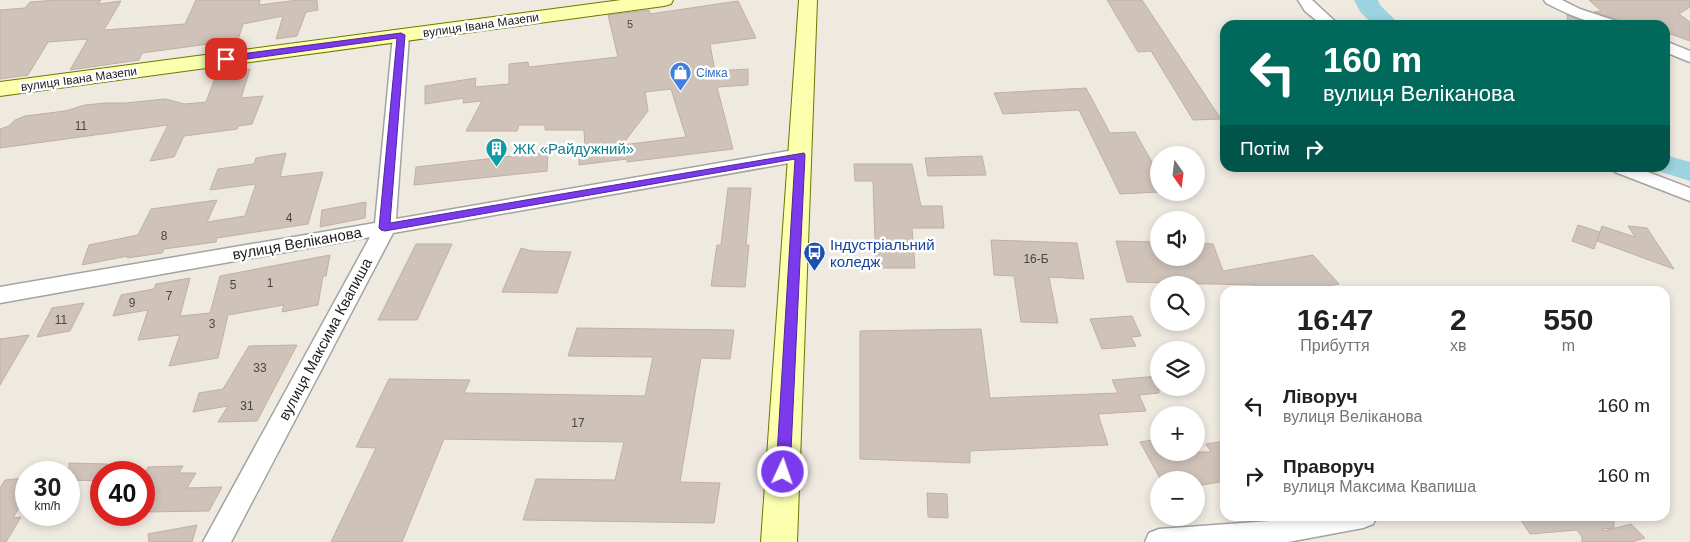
<!DOCTYPE html>
<html lang="uk">
<meta charset="utf-8">
<style>
:root{--surface:#fff;--page:#f2f2f2;--text:#202124;--muted:#757577}
body{margin:0;font-family:Helvetica,sans-serif;background:var(--page);color:var(--text);height:100vh;display:flex;flex-direction:column;font-size:19px;white-space:nowrap}
*{box-sizing:border-box;margin:0}
p{font-size:16px;color:var(--muted)}
.icon{flex:none;width:28px;height:28px;fill:none;stroke:currentColor;stroke-width:2;stroke-linecap:round;stroke-linejoin:round}
.map{position:relative;flex:1;overflow:hidden}
.sheet{position:absolute;left:1220px;top:286px;width:450px;height:235px;display:flex;flex-direction:column;background:var(--surface);border-radius:15px;box-shadow:0 2px 8px #0003}
.sheet>*{flex:none}
.top-card{position:absolute;left:1220px;top:20px;width:450px;height:152px;border-radius:15px;box-shadow:0 2px 8px #0003;background:#00695c;color:#fff;overflow:hidden}
.needle{width:32px;rotate:166deg}
.controls{position:absolute;left:1150px;top:146px;display:grid;gap:10px}
.controls a{display:grid;place-items:center;width:55px;height:55px;border-radius:50%;background:var(--surface);box-shadow:0 2px 8px #0003;font-size:25px}
.speed{position:absolute;left:15px;top:461px;display:flex;gap:10px;font-size:25px;font-weight:700;text-align:center}
.speed>*{display:grid;place-content:center;width:65px;height:65px;border-radius:50%;background:var(--surface);box-shadow:0 2px 8px #0003;line-height:1}
.speed small{font-size:12px;font-weight:400}
.speed .limit{border:8px solid #d22;background:#fff;color:#111}
.pin{position:absolute;display:grid;place-items:center;width:42px;height:42px;color:#fff;margin:-21px;border-radius:10px;box-shadow:0 2px 8px #0006}
.me{position:absolute;width:55px;margin:-28px;rotate:3deg;stroke-linejoin:round;filter:drop-shadow(0 0 4px #0008)}
.turn{display:flex;align-items:center;gap:18px;height:105px;padding:0 20px;font-size:22px}
.turn .icon{width:65px;height:65px;stroke-width:2.5}
.turn b{display:block;font-size:35px;line-height:42px}
.then{display:flex;align-items:center;height:48px;padding:0 20px;background:#0003;gap:10px;font-size:19px}
.eta{display:flex;justify-content:space-evenly;align-items:center;height:85px;text-align:center}
.eta b{font-size:30px;font-weight:700;line-height:35px}
ul{padding:0;list-style:none}
li{display:flex;align-items:center;gap:15px;height:70px;padding:0 20px}
li div{flex:1}
li b{display:block;font-size:19px}
li em{font-style:normal}
.map>svg:first-child{display:block}
.lines{fill:none;stroke-linecap:round;stroke-linejoin:round}
.river{fill:#9cd3e1;fill-rule:evenodd}
.building{fill:#cfc2b9;stroke:#c2afa2;fill-rule:evenodd}
.street-casing{stroke:#a3a3a3;stroke-width:3}
.secondary-casing{stroke:#6c7600;stroke-width:2}
.street{fill:#fff;fill-rule:evenodd}
.secondary{fill:#fcffae;fill-rule:evenodd}
.route{fill:#7c3aed;stroke:#51269a}
.labels{text-anchor:middle;dominant-baseline:central;stroke-width:5;stroke-linejoin:round;paint-order:stroke}
.far-number-label{font-size:11px;fill:#494643}
.far-street-label{font-size:12px;fill:#1c1c1c;stroke:#fff}
.far-shop-label{font-size:12px;fill:#366cbe;stroke:#fff;text-anchor:start}
.number-label{font-size:12px;fill:#494643}
.culture-label{font-size:15px;fill:#0d838f;stroke:#fff;text-anchor:start}
.street-label{font-size:15px;fill:#1c1c1c;stroke:#fff}
.transit-label{font-size:15px;fill:#164399;stroke:#fff;text-anchor:start}
</style>
<div class="map">
<svg width="1690" height="542" viewBox="0 0 1690 542">
<rect width="100%" height="100%" fill="#efeae0"/>
<g class="lines">
<path class="river" d="M1354,0h24l2,5 20,20h-26l-13,-12z
M1665,155l25,7v19l-35,-11 -2,-2h12z"/>
</g>
<path class="building" d="M57,0h44l-3,4 23,-3 -17,29 81,-6 11,-24h64l-1,5 39,-5h19l1,10 -12,2 -9,24 -21,3 7,-23 -40,8 -5,16 -96,13 -3,7 -69,10 18,-31 -40,3 -20,33 -28,4v-69l25,-2 5,-6z
M1107,0h35l79,119 -28,1 -42,-69 -13,1z
M1589,0h101v7l-11,7 11,8v19l-25,-9v-7h-41l-4,-5 -26,-8 7,-1z
M738,1l18,37 -46,6 5,27 33,-2v16l-31,2 16,62 -106,13v-3l-48,6v-16l6,-1 -1,-18h-39v-5h-26l-2,6h-51l16,-30 -19,2 1,-5 -39,6v-18l51,-8 -1,9 34,-3v-20l19,-2 1,5 89,-10 -10,-42 41,-5 1,4zM671,89l15,48 -64,8 26,-34 -3,-19z
M1567,15l15,6 17,4h-31z
M250,69l-9,29 22,-2 -11,28 -14,2 -1,3 -53,7 -10,21 -24,4 18,-36 -168,23v-19l9,-3 6,-6 10,-4 40,-5 20,-6 20,-2h20l40,-4 20,5 21,-2 11,-29z
M1086,88l24,45 25,-1 24,43v17l-39,2 -41,-84 -76,4 -9,-21z
M548,152l-1,19 -133,14 2,-18z
M286,153l-6,24 43,-5 -15,52 -91,14 -1,4 -52,7 -2,4 -35,5 1,-2 -46,9 7,-20 49,-10 13,-26 66,-9 -10,22 38,-6 11,-32 -46,6 8,-21 36,-5 2,-6z
M982,156l4,19 -58,1 -3,-18z
M854,164h58l9,42h21l2,22h-32l3,40h-39l-3,-87h-18z
M728,188h23l-5,57h3l-4,42 -34,-1 6,-41h4z
M366,202l-1,16 -45,9 2,-17z
M1578,225l22,7 -6,17 -22,-8z
M1602,226l33,11 -7,-11 19,2 27,41 -77,-28z
M991,240l86,3 7,36 -35,-2 9,46 -37,-1 -7,-46 -20,-1z
M1116,241l43,1v16h37v-15l17,1 10,27 90,-16 26,29 -42,7h-37l-5,-6 -128,-3z
M416,244h36l-35,76h-39z
M521,248l11,3 39,1 -14,41 -55,-1z
M330,255l-4,21h-3l-5,29 -36,7 2,-7 -56,10 -10,43 -49,8 11,-31 -42,5 10,-30 -35,6 8,-21 33,-6 2,-5 34,-6 -10,38 30,-3 10,-37z
M84,303l-14,28 -33,6 15,-29z
M1132,316l9,20 -10,1 5,9 -34,3 -12,-30z
M577,328l157,2 -4,29 -29,-1 -21,124 40,1 -6,40 -191,-3 13,-41 79,1 9,-38 -180,-3 -42,103h-71l45,-94 -20,-1 33,-68 81,1 -6,13 181,3 8,-39 -85,-1z
M981,329l9,69 128,-5 -6,-13 47,-4v17l-20,2 7,16 -48,3 10,31 -138,6v12l-110,-4v-128z
M29,335l-29,50v-46z
M297,345l-40,76 -39,1 10,-16 -35,6 6,-19 24,-4 26,-43z
M1159,439v13h52l-5,-8 19,-3v40l-29,5v-6h-35l-21,-38z
M69,463l39,1 -7,8v9l-32,-1z
M183,466l-4,7h17l-9,15 35,-1 -13,24 -65,1v-38l4,-7z
M26,478v18l-13,22 8,-1 -15,25h-6v-54l5,-8z
M927,493l20,1 1,24 -20,-1z
M1562,516h52v12l-12,1 2,2 27,-7 14,14 -14,4h-49v-5l-5,-7 -47,4 -9,-14z
M197,525l-5,17h-43l-1,-8z"/>
<g class="lines">
<defs>
<path id="street" d="M1298,0h14l27,25h-17l-17,-14z
M1544,0h18l18,9 39,13 3,3c-31,0 -49,-8 -76,-22z
M401,30l5,2 3,3 -13,184 404,-70 7,2 2,4 -2,4 -7,2 -407,72 -162,309h-28l167,-305 -370,66v-16l375,-64 18,-188 3,-3z
M1665,41l25,10v11l-25,-10z
M1613,168h24l53,20v13l-75,-29z
M1295,516h82l-4,8 -10,4 -75,14h-143l4,-9 10,-4 111,-8z"/>
<path id="secondary" d="M621,0h52l-2,4 -7,2 -664,90v-14z
M799,0h18l-20,542h-36z"/>
</defs>
<use href="#street" class="street-casing"/>
<use href="#secondary" class="secondary-casing"/>
<use href="#street" class="street"/>
<use href="#secondary" class="secondary"/>
</g>
<path class="route" d="M401,33l4,2 -15,188 414,-70 1,2 -15,317 -2,4 -5,2 -5,-2 -2,-4 19,-313 -410,72 -4,-1 -2,-2 18,-190 -171,24 -4,-3 4,-3z"/>
<defs>
<symbol id="shop-pin" viewBox="-11 -11 22 30"><path d="M0 17L-7.5 6A9.5 9.5 0 1 1 7.5 6Z" fill="#3f7fe0" stroke="#fff"/><path d="M-5-2.5h2.3a2.7 3.5 0 0 1 5.4 0H5L5.5 6h-11ZM-1.5-2.5h3a1.5 2.3 0 0 0-3 0Z" fill="#fff"/></symbol>
<symbol id="building-pin" viewBox="-11 -11 22 30"><path d="M0 17L-7.5 6A9.5 9.5 0 1 1 7.5 6Z" fill="#0f9aa8" stroke="#fff"/><path d="M-4-6H4V6H1V3H-1V6H-4ZM-2.5-4.3h1.7v1.8h-1.7ZM.8-4.3h1.7v1.8H.8ZM-2.5-1h1.7V.8h-1.7ZM.8-1h1.7V.8H.8Z" fill="#fff"/></symbol>
<symbol id="bus-pin" viewBox="-11 -11 22 30"><path d="M0 17L-7.5 6A9.5 9.5 0 1 1 7.5 6Z" fill="#1a4fb4" stroke="#fff"/><path d="M-5-6H5V4H4V6H2V4H-2V6H-4V4H-5ZM-3.5-4V0h7V-4ZM-3.5 1.2v1.5H-2V1.2ZM2 1.2v1.5H3.5V1.2Z" fill="#fff"/></symbol>
</defs>
<g fill-rule="evenodd">
<use href="#shop-pin" x="668" y="60" width="25" height="34"/>
<use href="#building-pin" x="484" y="136" width="25" height="34"/>
<use href="#bus-pin" x="802" y="240" width="25" height="34"/>
</g>
<g class="labels">
<g class="far-number-label">
<text x="630" y="24">5</text>
</g>
<g class="far-street-label">
<text transform="translate(481 25) rotate(-8)">вулиця Івана Мазепи</text>
<text transform="translate(79 79) rotate(-8)">вулиця Івана Мазепи</text>
</g>
<g class="far-shop-label">
<text x="696" y="73">Сімка</text>
</g>
<g class="number-label">
<text x="81" y="126">11</text>
<text x="289" y="218">4</text>
<text x="164" y="236">8</text>
<text x="1036" y="259">16-Б</text>
<text x="270" y="283">1</text>
<text x="233" y="285">5</text>
<text x="169" y="296">7</text>
<text x="132" y="303">9</text>
<text x="61" y="320">11</text>
<text x="212" y="324">3</text>
<text x="260" y="368">33</text>
<text x="247" y="406">31</text>
<text x="578" y="423">17</text>
</g>
<g class="culture-label">
<text x="513" y="148">ЖК «Райдужний»</text>
</g>
<g class="street-label">
<text transform="translate(297 243) rotate(-10)">вулиця Веліканова</text>
<text transform="translate(325 339) rotate(-62)">вулиця Максима Квапиша</text>
</g>
<g class="transit-label">
<text x="830" y="244">Індустріальний<tspan x="830" dy="17">коледж</tspan></text>
</g>
</g>
</svg>
<div class="controls">
<a><svg class="needle" viewBox="-14 -14 28 28"><path d="M0-13l5 13h-10z" fill="#e53935"/><path d="M0 13l5-13h-10z" fill="#757577"/></svg></a>
<a><svg class="icon" aria-label="sound" viewBox="0 0 24 24"><path d="M4 9h4l5-4v14l-5-4H4zM17 9q2 3 0 6"/></svg></a>
<a><svg class="icon" aria-label="search" viewBox="0 0 24 24"><circle cx="10" cy="10" r="6"/><path d="M15 15l6 6"/></svg></a>
<a><svg class="icon" aria-label="layers" viewBox="0 0 24 24"><path d="M12 4l9 5-9 5-9-5zM3 14l9 5 9-5"/></svg></a>
<a>+</a>
<a>−</a>
</div>
<div class="speed"><div>30<small>km/h</small></div><div class="limit">40</div></div>
<div class="pin" style="left:226px;top:59px;background:#d93025"><svg class="icon" aria-label="arrive" viewBox="0 0 24 24"><path d="M6 21V4h12l-3 4 3 4H6"/></svg></div>
<svg class="me" style="left:783px;top:472px" viewBox="-20 -20 40 40"><circle r="17" fill="#7c3aed" stroke="#fff" stroke-width="3"/><path d="M0-11L8 9 0 5-8 9z" fill="#fff"/></svg>
<div class="top-card">
<div class="turn"><svg class="icon" aria-label="left" viewBox="0 0 24 24"><path d="M17 20v-9H6M10 6l-5 5 5 5"/></svg><div><b>160 m</b>вулиця Веліканова</div></div>
<div class="then">Потім<svg class="icon" aria-label="right" viewBox="0 0 24 24"><path d="M7 20v-9h11M14 6l5 5-5 5"/></svg></div>
</div>
<section class="sheet">
<div class="eta">
<div><b>16:47</b><p>Прибуття</p></div>
<div><b>2</b><p>хв</p></div>
<div><b>550</b><p>m</p></div>
</div>
<ul>
<li><svg class="icon" aria-label="left" viewBox="0 0 24 24"><path d="M17 20v-9H6M10 6l-5 5 5 5"/></svg><div><b>Ліворуч</b><p>вулиця Веліканова</p></div><em>160 m</em></li>
<li><svg class="icon" aria-label="right" viewBox="0 0 24 24"><path d="M7 20v-9h11M14 6l5 5-5 5"/></svg><div><b>Праворуч</b><p>вулиця Максима Квапиша</p></div><em>160 m</em></li>
</ul>
</section>
</div>
